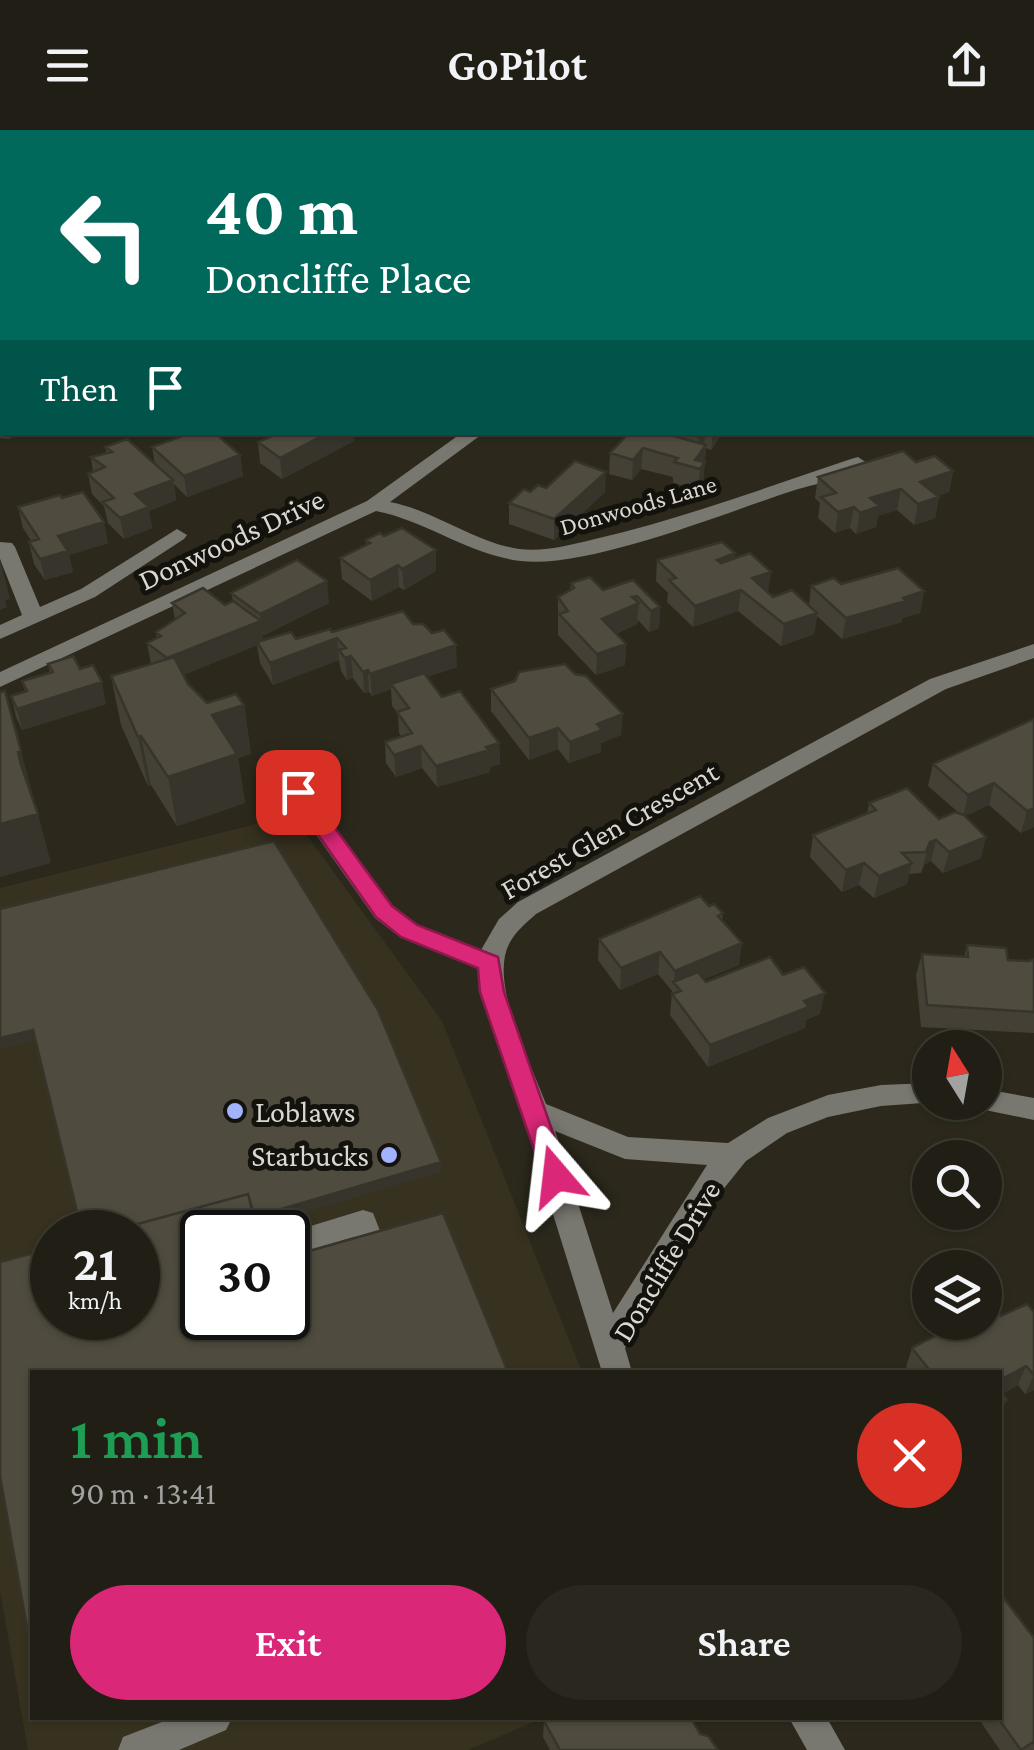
<!DOCTYPE html>
<meta charset="utf-8">
<style>
:root{--surface:#211f15;--page:#29271e;--text:#f1f3f6;--muted:#a2a2a0;--line:#3e3d34;--accent:#db2777}
body{margin:0;font-family:"Crimson Pro",serif;background:var(--page);color:var(--text);height:100vh;display:flex;flex-direction:column;font-size:38px;white-space:nowrap}
*{box-sizing:border-box;margin:0}
p{font-size:32px;color:var(--muted)}
.icon{flex:none;width:55px;height:55px;fill:none;stroke:currentColor;stroke-width:2;stroke-linecap:round;stroke-linejoin:round}
.map{position:relative;flex:1;overflow:hidden}
.panel{position:absolute;left:30px;top:1240px;width:972px;height:350px;display:flex;flex-direction:column;background:var(--surface);border-radius:0px;box-shadow:0 2px 8px #0004,0 0 0 2px var(--line)}
.panel>*{flex:none}
.guide{position:absolute;left:0px;top:0px;width:1035px;height:305px;box-shadow:0 2px 8px #0004,0 0 0 2px var(--line);background:#00695c;color:#fff;overflow:hidden}
.needle{width:65px;rotate:349deg}
.tools{position:absolute;left:912px;top:900px;display:grid;gap:20px}
.tools a{display:grid;place-items:center;width:90px;height:90px;border-radius:50%;background:var(--surface);box-shadow:0 2px 8px #0004,0 0 0 2px var(--line);font-size:50px}
.speed{position:absolute;left:30px;top:1080px;display:flex;gap:20px;font-size:50px;font-weight:700;text-align:center}
.speed>*{display:grid;place-content:center;width:130px;height:130px;border-radius:50%;background:var(--surface);box-shadow:0 2px 8px #0004,0 0 0 2px var(--line);line-height:1}
.speed small{font-size:25px;font-weight:400}
.speed .limit{border:5px solid #111;border-radius:15px;background:#fff;color:#111}
.pin{position:absolute;display:grid;place-items:center;width:85px;height:85px;color:#fff;margin:-42px;border-radius:20px;box-shadow:0 5px 15px #0006}
.me{position:absolute;width:110px;margin:-55px;rotate:343deg;stroke-linejoin:round;filter:drop-shadow(0 0 8px #0008)}
.turn{display:flex;align-items:center;gap:35px;height:210px;padding:0 40px;font-size:45px}
.turn .icon{width:130px;height:130px;stroke-width:2.5}
.turn b{display:block;font-size:70px;line-height:85px}
.then{display:flex;align-items:center;height:95px;padding:0 40px;background:#0003;gap:20px;font-size:38px}
.round{display:grid;place-items:center;flex:none;width:105px;height:105px;border-radius:52px;background:var(--page)}
.headline{display:flex;align-items:center;justify-content:space-between;height:170px;padding:0 40px}
h1{font-size:60px;font-weight:600;line-height:75px;color:#1e9e55}
.action{display:flex;gap:20px;margin-top:auto;padding:20px 40px}
.action a{flex:1;height:115px;border-radius:60px;background:var(--accent);color:#fff;font-size:40px;font-weight:600;line-height:115px;text-align:center}
.action a+a{background:var(--page);color:var(--text)}
header{display:flex;justify-content:space-between;align-items:center;height:130px;padding:0 40px;background:var(--surface);font-size:45px;font-weight:600}
.map>svg:first-child{display:block}
.built{fill:#37311f;fill-rule:evenodd}
.lines{fill:none;stroke-linecap:round;stroke-linejoin:round}
.minor{fill:#787770;fill-rule:evenodd}
.wall{fill:#444035}
.shaded-wall{fill:#37342b}
.building{fill:#4f4b3e;stroke:#37342b;stroke-width:2.5}
.route{fill:#db2777;stroke:#8e194d;stroke-width:2.5}
.poi-dot{fill:#a2b2fd;stroke:#13120c;stroke-width:4}
.labels{text-anchor:middle;dominant-baseline:central;stroke-width:10;stroke-linejoin:round;paint-order:stroke}
.far-street-label{font-size:25px;fill:#dad8d0;stroke:#13120c}
.street-label{font-size:30px;fill:#dad8d0;stroke:#13120c}
.poi-label{font-size:30px;fill:#dad8d0;stroke:#13120c;text-anchor:start}
</style>
<header><svg class="icon" aria-label="menu" viewBox="0 0 24 24"><path d="M4 6h16M4 12h16M4 18h16"/></svg>GoPilot<svg class="icon" aria-label="share" viewBox="0 0 24 24"><path d="M12 15V3M7 8l5-5 5 5M5 13v7h14v-7"/></svg></header>
<div class="map">
<svg width="1034" height="1620" viewBox="0 0 1034 1620">
<rect width="100%" height="100%" fill="#2c291c"/>
<path class="built" d="M292,685l150,206 140,351h-550v346h511l-75,32h-440l-28,-160v-702zM52,1102h86v86h-86zM202,1102h86v86h-86z"/>
<g class="lines">
<path class="minor" d="M919,0h16l1,2h-15z
M1032,72h2v10l-2,-1z
M0,200l2,1v10h-2z
M463,302h22l-95,70c46,9 83,40 129,47 26,3 51,-4 76,-10 87,-20 172,-52 256,-80l7,-2 9,6c-18,16 -55,21 -78,29 -67,22 -202,77 -268,69 -52,-6 -94,-40 -145,-50l-376,176v-15l367,-171z
M177,399l10,6 -3,4 -89,58 -95,42v-14l22,-10 -22,-56v-17l12,1 3,4 25,60 41,-18z
M1034,514v14l-88,31 -410,225c-10,9 -21,18 -27,30 -20,40 22,119 37,160l82,33 100,6 40,-25 60,-23 53,-10 49,-2v19h7l-56,4 -53,11 -41,16 -41,28 -29,36 -92,151 7,24h-30l-81,-261 -42,-119 -1,-24 -78,-31 -25,-19 -89,-126 12,-8 8,3 87,119 25,19 63,25 18,-31 19,-17 412,-223zM555,1001l70,28 82,6 -94,148z
M985,959l49,9v22l-59,-12 -2,-6h12z
M363,1080l10,3 20,51 -5,9 -10,4 -10,-4 -14,-36 -66,20v-24z
M172,1588h60l-6,12 -47,20h-61l5,-13z
M789,1588h38l18,32h-38z"/>
</g>
<path class="wall" d="M642,0h41v2h-41z
M804,0h60v2h-61z
M999,0h35v31l-2,-1v-28h-33z
M2,250v52h21l-13,7 -10,-1v-56z
M353,302l1,9 -72,38 -22,-16 -2,-21 23,-9z
M630,302h93l-12,18 -5,-2 -3,35 -5,7 -25,-7v-6l-32,-8 -9,11 -23,-6 1,-21z
M194,306l46,19 3,21 -56,21 -13,-13 2,16 -27,11 3,17 -28,11 -16,-16 -4,-17 -12,-12 -4,-20 5,-2 -2,-15 16,-3 -2,-7 50,17 -3,-17z
M953,341l-4,21 -11,4 1,1 -4,21 -21,7 -17,-15 -19,6 -2,11 -20,7 -6,-6 -15,5 -17,-15 2,-15 -5,-5 3,-21z
M546,358l59,4 -51,48 -45,-16v-21l21,-11z
M62,368l46,45 -39,12 4,17 -28,8 -11,-16 -5,-22h3l-9,-14 -5,-21z
M384,406l52,14v21l-32,19 -5,-3 -27,14 -30,-22 -2,-21 26,-13v-5z
M735,428l38,39 36,8 2,-19 30,-2 83,7 -4,22 -18,5v4l-60,17 -25,-23 -3,18 -33,12 -43,-35 -45,16 -26,-25 1,-9 -12,-12 1,-21z
M633,450l27,27 -1,21 -10,4 -11,-12 -1,4 -21,10 10,10 -1,21 -29,10 -38,-40v-38l12,-7 1,-7 32,7z
M231,463l98,10 -67,32 1,5 33,-1 36,-7 81,-8 44,43 -30,10 15,20 57,46 1,21 -10,3v5l-53,15 -15,-19 -26,9 -10,-14 -1,-21 16,-6 -2,-3 -1,-20 -6,-7 -1,-17 -19,7 -3,-4 -5,1 -11,-15 -6,2 -6,-9 -2,-11 -66,25 -13,-22 -3,-18 -74,30 5,9 19,19 37,2 7,49 -13,4 7,45 -68,23 -26,-41 -3,1 -27,-61 -10,-49 40,-12 -4,-21 10,-5 -1,-6 19,-12 -3,-17 53,2 8,-4z
M48,534l32,5 26,35 -84,26 -6,-13 -5,-21 14,-4 -3,-11 28,-8z
M491,559l130,46 -20,8v9l-32,11 -11,-14 -29,11 -38,-49z
M1034,589v108l-13,6 -32,-28 -24,11 16,42 -38,15 -12,-12 -6,3 -4,9 -12,1 -2,10 -33,14 -15,-13 -17,7 -32,-35 3,-22 54,-21 2,-11 70,16 20,-6 -31,-27 5,-22z
M709,776l14,7 -1,7 17,45 -35,14 2,3 77,-7 37,39 -14,6 -1,8 -97,39 -38,-52 2,-24 -14,-17 -38,16 -22,-30 1,-21z
M967,815l41,15 21,1 5,-2v74l-113,-6 -5,-52 6,-21 42,3z
M1034,1182v78l-9,4 -7,-9 -16,9 -2,-22h-90l-4,-5 6,-19 89,-32z
M1034,1508v112h-34l-22,-32h22z
M544,1591l156,13 18,16h-168l-7,-13z"/>
<path class="shaded-wall" d="M108,0h9l1,2h-27z
M2,52v23h-1l-1,-21z
M2,85v42l-2,2v-41z
M9,302h14l-13,7z
M329,302h24l1,9 -72,38 -2,-21z
M702,302h3l-1,16 -7,9 2,-20z
M713,302h10l-12,18z
M706,315l-3,38 -5,7 2,-21 -5,-9z
M643,318l-2,21 -9,11 1,-20z
M240,325l3,21 -56,21 -3,-21z
M953,341l-4,21 -33,11 4,-21z
M606,342l-1,20 -51,48v-21z
M173,350l3,20 -27,11 3,17 -28,11 -4,-21 15,-24z
M901,359l-4,21 -19,6 -2,11 -20,7 4,-21 10,-15z
M939,367l-4,21 -21,7 4,-21z
M854,377l-4,21 -15,5 3,-21z
M104,392l4,21 -39,12 4,17 -28,8 -5,-21 18,-23z
M436,420v21l-32,19 -2,-21z
M735,423l-2,22 -16,-15z
M0,429l10,40 -5,1 2,7 -7,3z
M398,435l1,22 -27,14 -2,-21z
M771,442l-3,21 -18,6 2,-21z
M327,451l2,22 -66,33 -3,-22z
M741,460l-3,21 -45,16 2,-21z
M924,461l-4,22 -18,5v4l-60,17 4,-21z
M637,466l-1,8 3,-1 -2,21 -36,17 1,-22 30,-22z
M660,477l-1,21 -10,4 2,-21z
M817,483l-3,21 -33,12 3,-22z
M261,491l2,22 -6,-1v3l-86,35 -4,-22z
M337,508l2,22 -66,25 -3,-22z
M626,514l-1,21 -29,10 1,-21z
M456,515l1,22 -63,21 -3,-4v5l-19,7 -2,-22z
M351,526l2,22 -6,2 -2,-22z
M368,540l1,22 -5,1 -1,-21z
M102,552l4,22 -84,26 -5,-21z
M244,575l7,49 -13,4 7,45 -68,23 -9,-49 44,-62z
M623,584l-2,21 -20,8v9l-32,11 1,-21 27,-18z
M558,598v21l-29,11v-22z
M141,606l10,49 -3,1 -10,-49z
M499,613l1,21 -10,3v5l-53,15 -1,-21z
M421,616l1,22 -26,9 -2,-22z
M21,621l13,49 -3,1 -13,-49z
M994,653l-5,22 -26,12 5,-22z
M1034,678v19l-13,6 6,-22z
M38,684l13,49 -51,14v-53z
M986,707l-5,21 -38,15 6,-21z
M936,710l-5,21 -6,3 -4,9 9,-31z
M864,733l-5,22 -17,7 4,-22z
M912,733l-5,21 -33,14 5,-22z
M742,813l-3,22 -59,24 -6,-7 1,-11z
M660,822l-2,22 -38,16 1,-22z
M825,863l-5,21 -14,6 -1,8 -97,39 2,-22z
M33,900l3,10 -36,10v-12z
M441,1032v10l-201,60h-37z
M1026,1236l-8,19 -18,10v-15z
M1034,1245v15l-9,4z
M1007,1270l-7,16v-12z"/>
<path class="building" d="M39,0h14l3,2h-26z
M69,0h39l-17,2h-20z
M825,0h26l3,2h-41z
M1016,0h18v7l-2,1v-6h-13z
M0,39l2,1v12l-2,2z
M0,70h2v15l-2,3z
M2,250v38h-2v-36z
M204,302h10l26,23 -56,21 -32,-29 39,-14 3,3z
M281,302h48l-49,26 -22,-16z
M630,302h29l47,13 -11,15 10,2 -5,7 -26,-7 4,-4 -35,-10 -10,12 -23,-7z
M681,302h21l-3,5z
M127,309l46,41 -38,14 14,13 -29,11 -17,-16 11,-4 -26,-24 17,-7 -14,-10 21,-5 -7,-5z
M903,321l13,11 19,-6 18,15 -33,11 19,15 -21,7 -17,-15 -31,9 10,8 -20,7 -6,-6 -16,5 -17,-15 15,-4 -18,-16z
M575,331l31,11 -52,47 -45,-16 15,-14 6,3 8,-7 8,3z
M83,362l21,30 -46,14 10,15 -28,8 -11,-17 10,-3 -21,-32 42,-12 2,3z
M402,398l34,22 -34,19 -4,-4 -28,15 -30,-22 30,-15 -4,-3 14,-7 4,3z
M722,412l13,11 -18,7 4,3 29,-10 21,19 -19,6 21,19 19,-7 25,23 -33,11 -43,-34 -46,16 -26,-26 7,-2 -19,-18z
M297,430l30,21 -67,33 -29,-21z
M898,438l26,23 -21,7 3,3 -60,17 -35,-32 23,-8 7,6z
M590,447l13,13 30,-10 27,27 -9,4 -14,-15 -5,1 7,6 -37,16 24,25 -29,10 -38,-40 9,-3 -10,-14 16,-9 -3,-5z
M203,458l22,17 8,-4 28,20 -94,37 -20,-15 14,-7 -5,-4 29,-19 -13,-10z
M403,481l10,13h10l9,9 12,-3 12,15 -86,29 -2,-4 -5,2 -12,-16 -6,2 -6,-8 7,-2 -9,-10 -67,25 -13,-21 34,-10 5,7 34,-10 2,3z
M73,526l7,13 13,-4 9,17 -85,27 -6,-13 16,-5 -5,-10 31,-9 -5,-8z
M174,527l14,27 19,19 29,-9 8,11 -32,10 25,39 -69,23 -27,-41 -3,1 -27,-61z
M565,534l10,10 11,2 37,38 -26,10 5,6 -32,12 -12,-14 -29,10 -38,-49 24,-8 4,-9z
M424,543l18,24 18,-6 39,52 -13,4 3,3 -53,16 -15,-20 -27,9 -9,-13 27,-9 -15,-21 12,-4 -18,-24z
M5,561l16,60 -3,1 3,13 17,49 -38,10v-132z
M1034,589v89l-7,3 -33,-28 -26,12 -35,-31z
M907,658l32,31 16,-7 9,3 22,22 -37,15 -13,-12 -6,2 -4,10 -24,1 10,10 -33,13 -15,-13 -18,7 -33,-35 63,-25 -7,-7z
M274,711l104,169 63,152 -187,55 -6,-23 -140,38h-26l-49,-202 -33,8v-129z
M700,766l9,10 5,-2 9,9 -5,3 24,27 -67,28 -15,-19 -39,16 -22,-29z
M967,815l39,3 2,12 21,1 5,-2v53l-107,-7 -5,-51 46,3z
M770,827l13,18 21,-8 21,26 -21,8 5,6 -99,38 -38,-51 9,-3 -8,-9 25,-10 8,10z
M248,1064l11,38h-57v86h86v-61l155,-44 65,159h-476v260l-4,1 -28,-157v-214l52,-14v70h86v-86h-30z
M1027,1174l7,8v63l-8,-9 -26,14v-8h-69l-19,-24 47,-24 4,4 11,-6h11v-5l12,-6 4,5z
M1000,1261l7,9 -7,4z
M1000,1463l34,45v105l-1,-1 -12,8 -23,-32h2z
M550,1588h141l9,16 8,2 10,14h-158l-16,-29z"/>
<path class="route" d="M298,655l7,2 87,119 25,19 81,32 6,35 64,184 -3,8 -9,3 -10,-3 -3,-8 -63,-184 -2,-24 -77,-31 -25,-20 -88,-125z"/>
<g class="poi-dot">
<circle cx="235" cy="981" r="10"/>
<circle cx="389" cy="1025" r="10"/>
</g>
<g class="labels">
<g class="far-street-label">
<text transform="translate(638 375) rotate(-16)">Donwoods Lane</text>
</g>
<g class="street-label">
<text transform="translate(231 409) rotate(-25)">Donwoods Drive</text>
<text transform="translate(609 700) rotate(-30)">Forest Glen Crescent</text>
<text transform="translate(666 1131) rotate(-59)">Doncliffe Drive</text>
</g>
<g class="poi-label">
<text x="255" y="981">Loblaws</text>
<text x="369" y="1025" text-anchor="end">Starbucks</text>
</g>
</g>
</svg>
<div class="tools">
<a><svg class="needle" viewBox="-14 -14 28 28"><path d="M0-13l5 13h-10z" fill="#e53935"/><path d="M0 13l5-13h-10z" fill="#a2a2a0"/></svg></a>
<a><svg class="icon" aria-label="search" viewBox="0 0 24 24"><circle cx="10" cy="10" r="6"/><path d="M15 15l6 6"/></svg></a>
<a><svg class="icon" aria-label="layers" viewBox="0 0 24 24"><path d="M12 4l9 5-9 5-9-5zM3 14l9 5 9-5"/></svg></a>
</div>
<div class="speed"><div>21<small>km/h</small></div><div class="limit">30</div></div>
<div class="pin" style="left:298px;top:662px;background:#d93025"><svg class="icon" aria-label="arrive" viewBox="0 0 24 24"><path d="M6 21V4h12l-3 4 3 4H6"/></svg></div>
<svg class="me" style="left:556px;top:1046px" viewBox="-20 -20 40 40"><path d="M0-17L14 15 0 8-14 15z" fill="#db2777" stroke="#fff" stroke-width="4"/></svg>
<div class="guide">
<div class="turn"><svg class="icon" aria-label="left" viewBox="0 0 24 24"><path d="M17 20v-9H6M10 6l-5 5 5 5"/></svg><div><b>40 m</b>Doncliffe Place</div></div>
<div class="then">Then<svg class="icon" aria-label="arrive" viewBox="0 0 24 24"><path d="M6 21V4h12l-3 4 3 4H6"/></svg></div>
</div>
<section class="panel">
<div class="headline"><div><h1>1 min</h1><p>90 m · 13:41</p></div><a class="round" style="background:#d93025;color:#fff"><svg class="icon" aria-label="close" viewBox="0 0 24 24"><path d="M6 6l12 12M18 6L6 18"/></svg></a></div>
<div class="action"><a>Exit</a><a>Share</a></div>
</section>
</div>
